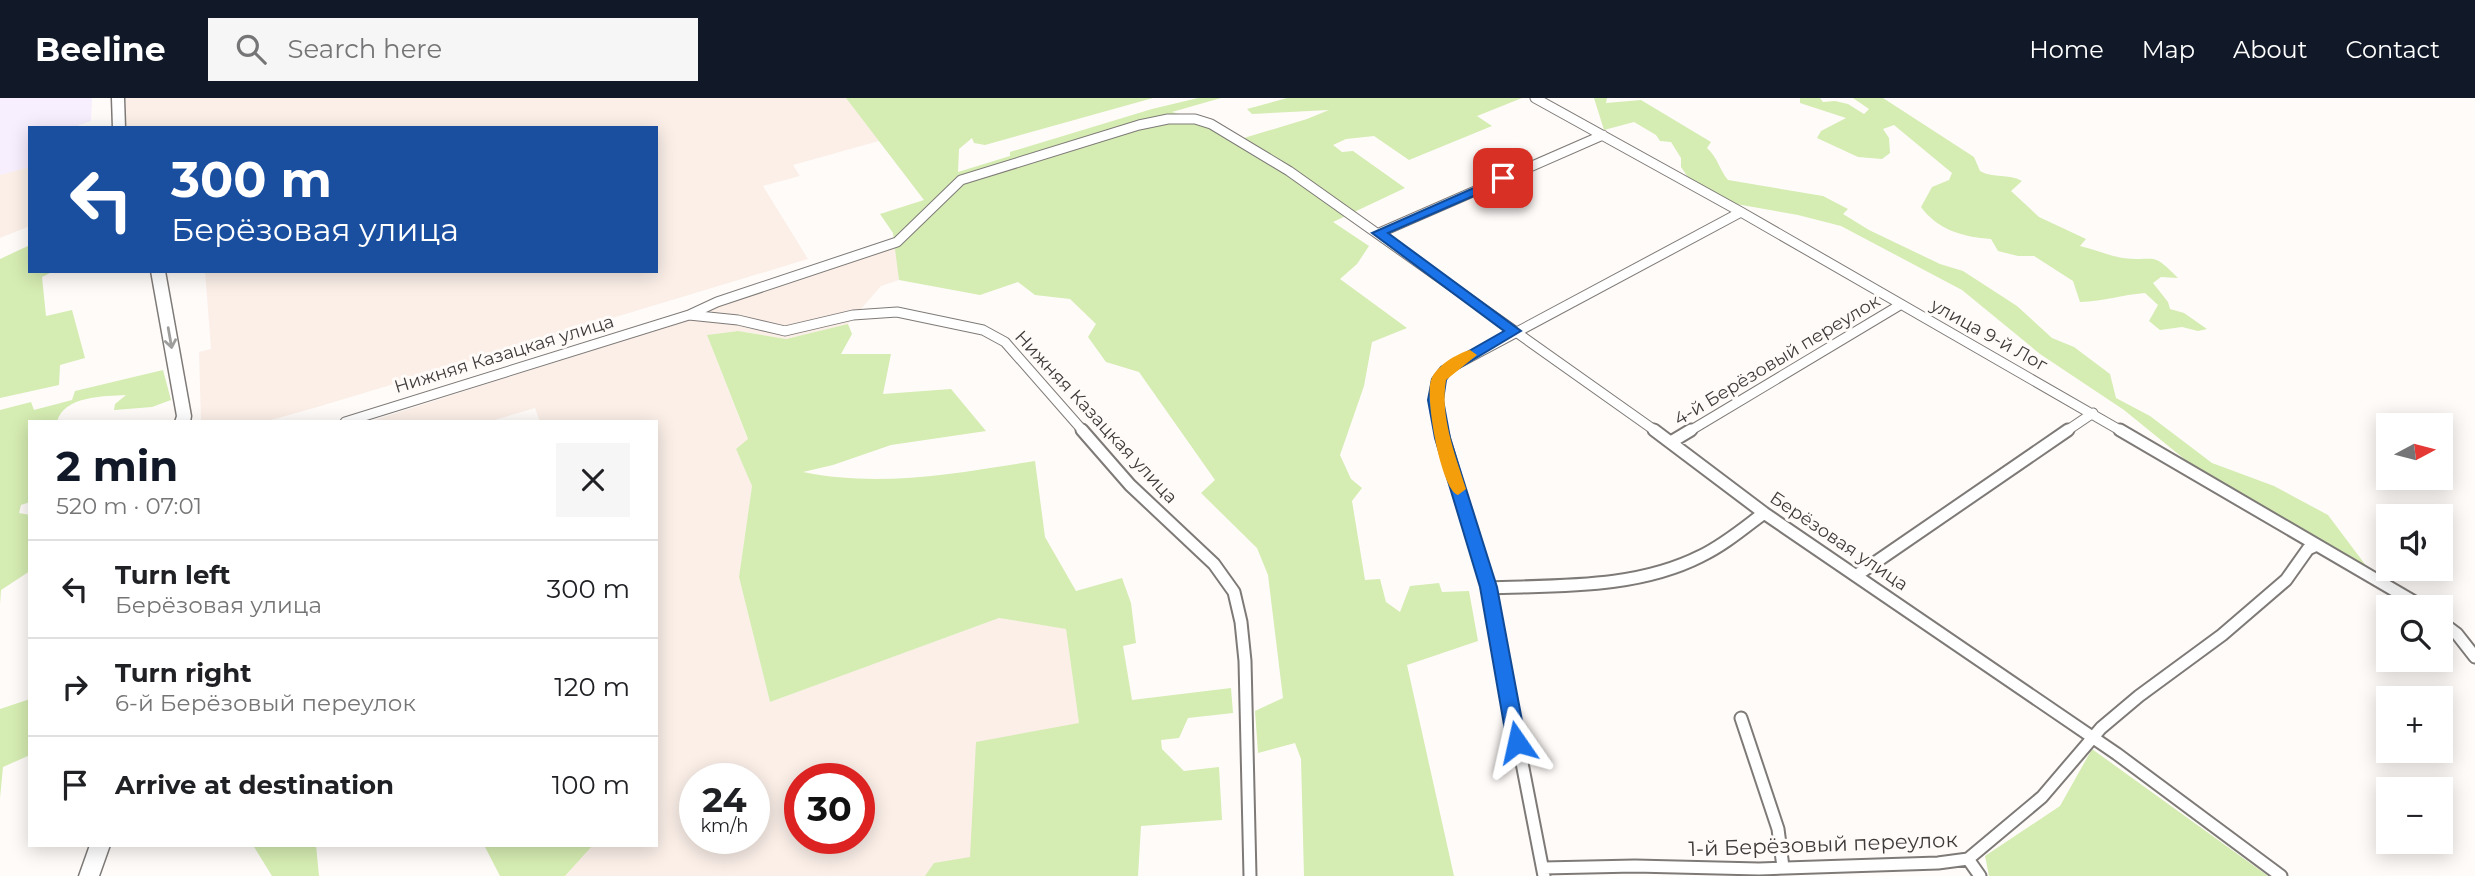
<!DOCTYPE html>
<meta charset="utf-8">
<style>
:root{--surface:#fff;--page:#f6f6f6;--text:#202124;--muted:#757577;--line:#e0e0e0;--accent:#111827}
body{margin:0;font-family:Montserrat,sans-serif;background:var(--page);color:var(--text);height:100vh;display:flex;flex-direction:column;font-size:26px;white-space:nowrap}
*{box-sizing:border-box;margin:0}
p{font-size:23px;color:var(--muted)}
.icon{flex:none;width:38px;height:38px;fill:none;stroke:currentColor;stroke-width:2;stroke-linecap:round;stroke-linejoin:round}
.map{position:relative;flex:1;overflow:hidden}
.details{position:absolute;left:28px;top:322px;width:630px;height:427px;display:flex;flex-direction:column;background:var(--surface);border-radius:0px;box-shadow:0 4px 18px #0003}
.details>*{flex:none}
.banner{position:absolute;left:28px;top:28px;width:630px;height:147px;border-radius:0px;box-shadow:0 4px 18px #0003;background:#1a4fa0;color:#fff;overflow:hidden}
.needle{width:46px;rotate:83deg}
.buttons{position:absolute;left:2376px;top:315px;display:grid;gap:14px}
.buttons a{display:grid;place-items:center;width:77px;height:77px;border-radius:0px;background:var(--surface);box-shadow:0 4px 18px #0003;font-size:35px}
.speed{position:absolute;left:679px;top:665px;display:flex;gap:14px;font-size:35px;font-weight:700;text-align:center}
.speed>*{display:grid;place-content:center;width:91px;height:91px;border-radius:50%;background:var(--surface);box-shadow:0 4px 18px #0003;line-height:1}
.speed small{font-size:18px;font-weight:400}
.speed .limit{border:10px solid #d22;background:#fff;color:#111}
.pin{position:absolute;display:grid;place-items:center;width:60px;height:60px;color:#fff;margin:-30px;border-radius:14px;box-shadow:0 4px 10px #0006}
.me{position:absolute;width:77px;margin:-38px;rotate:349deg;stroke-linejoin:round;filter:drop-shadow(0 0 5px #0008)}
.turn{display:flex;align-items:center;gap:24px;height:147px;padding:0 28px;font-size:32px}
.turn .icon{width:91px;height:91px;stroke-width:2.5}
.turn b{display:block;font-size:49px;line-height:60px}
.round{display:grid;place-items:center;flex:none;width:74px;height:74px;border-radius:0px;background:var(--page)}
.summary{display:flex;align-items:center;justify-content:space-between;height:119px;padding:0 28px}
h1{font-size:42px;font-weight:700;line-height:52px;color:var(--accent)}
ul{padding:0;list-style:none}
li{display:flex;align-items:center;gap:21px;height:98px;padding:0 28px;border-top:2px solid var(--line)}
li div{flex:1}
li b{display:block;font-size:26px}
li em{font-style:normal}
header{display:flex;align-items:center;gap:42px;box-sizing:border-box;height:98px;padding:0 35px;background:var(--accent);color:#fff}
header strong{font-size:33px}
nav{display:flex;gap:38px;margin-inline-start:auto;font-size:24px}
.search{width:490px;height:63px;background:var(--page);display:flex;align-items:center;gap:18px;box-sizing:border-box;padding:0 24px;border-radius:0px;color:var(--muted);font-size:26px}
.map>svg:first-child{display:block}
.commercial{fill:#f7eefe}
.built{fill:#fbefe8;fill-rule:evenodd}
.green{fill:#d5ecb2}
.lines{fill:none;stroke-linecap:round;stroke-linejoin:round}
.street-far1-casing{stroke:#7e7a77;stroke-width:11}
.street-casing{stroke:#7e7a77;stroke-width:15}
.secondary-casing{stroke:#7e7a77;stroke-width:3}
.street-far1{stroke:#fff;stroke-width:9}
.street{stroke:#fff;stroke-width:11}
.secondary{fill:#fff;fill-rule:evenodd}
.oneway{stroke:#9e9e9d}
.route{fill:#1a73e8;stroke:#114b97;stroke-width:2}
.slow{fill:#f59e0b}
.labels{text-anchor:middle;dominant-baseline:central;stroke-width:6;stroke-linejoin:round;paint-order:stroke}
.street-label{font-size:18px;fill:#3e3c3b;stroke:#fffbf9}
.near-street-label{font-size:21px;fill:#3e3c3b;stroke:#fffbf9}
</style>
<header>
<strong>Beeline</strong>
<div class="search"><svg class="icon" aria-label="search" viewBox="0 0 24 24"><circle cx="10" cy="10" r="6"/><path d="M15 15l6 6"/></svg>Search here</div>
<nav><a>Home</a><a>Map</a><a>About</a><a>Contact</a></nav>
</header>
<div class="map">
<svg width="2475" height="778" viewBox="0 0 2475 778">
<rect width="100%" height="100%" fill="#fffbf9"/>
<path class="commercial" d="M0,0h92l-1,23 -12,4v3h-49v39l-30,8z"/>
<path class="built" d="M126,0h720l33,43 -86,24 7,11 -37,10 45,73 -487,147 -57,16h-63l-2,-70 12,-3 -6,-78h451v-143h-530z
M30,69v59l-30,12v-63z
M896,148l3,34 -18,6 -33,38 -62,15 -48,-8 -31,4 41,105 -12,9 16,37 -13,91 31,125 229,-84 67,11 13,94 -110,153h-404l28,-31h63v-423h-116l-5,-14 -47,14h-120l325,-104 23,-12zM695,681h59v59h-59zM800,681h59v59h-59z"/>
<path class="green" d="M846,0h307l-168,47 -11,-2 -2,-5 -13,11 -1,23 52,-16v-4l142,-43 46,-11h23l-49,14 44,12 28,14 63,-19 22,-9 -77,4 -5,-5 40,-11h235l-45,18 15,10 -83,34 -35,-24 -28,3 -13,6 9,7 11,-1 52,37 -72,34 36,24 -12,18 -17,15 67,49 -35,14 -8,44 -24,69 11,24 11,9 -10,13 13,79 15,-1 6,23 14,10 10,-26 29,-3 3,9 27,-1 9,50 -71,24 47,211h-150l-3,-117 -6,-16 -37,10 -3,-42 28,-13 -15,-123 -11,-27 -56,-55 14,-13 -76,-108 -33,-10 -18,-25 8,-13 -26,-25 -35,-4 -17,-13 -38,13 -81,-15 -6,-47 -13,-19 44,-14z
M1594,0h13l-1,5 35,-3 70,42 -4,6c11,10 12,21 21,32l95,16 25,13 -5,5 26,16 71,34 23,7 54,35 35,32 22,9 36,27 6,24 34,18 62,47 62,23 54,29 42,56 -166,-96 -80,-65 -84,-56 -78,-64 -121,-64 -43,-11 -62,-11 -42,-18 -13,-19v-9l-10,-16 -11,-1 -4,-6 -22,-13 -30,8z
M1800,0h20l3,4 12,-1 13,3 16,10 5,-5 -16,-11h30l91,59 6,14c14,8 28,2 42,10l-11,10 28,26 47,22 -6,7c14,3 29,10 43,12 33,4 28,-8 55,20l-17,-1 -8,6 15,19 2,7 14,4 23,16 -9,2 -16,-4 -22,3 -11,-9 9,-16 -13,-12c-24,2 -40,8 -65,9l-7,-21 -39,-25h-16l-20,-5 -7,-12c-28,-2 -53,-9 -70,-32l11,-20 17,-7 3,-7 -58,-48 -11,4 6,9 1,15 -8,6 -24,-2 -41,-19 4,-7 25,-13 -46,-15z
M30,147v26h24l-12,6 4,39 26,-6 13,48 -25,7 -1,20 -59,13v-139z
M848,226l4,10 -11,20h50l-8,40 68,-5 35,42 -95,14 -58,20 -30,7c78,16 154,1 232,-11l10,76 31,54 46,-13 9,25 5,40 -13,3 9,54 99,-12 2,25 -45,5 -9,20 -18,2 1,9 22,22 35,-4 3,53 -81,6 -3,50h-213l9,-13 36,-6 6,-115 103,-19 -13,-94 -67,-11 -229,84 -31,-125 13,-91 -16,-37 12,-10 -41,-104 31,-4 48,8z
M163,272l8,30 -19,7 -38,3 1,-6 11,-9c-22,1 -63,1 -69,27h-27v80l-9,3 -2,8 11,2v56l-29,19 -1,15v-195l31,-8 3,8 38,-10 3,-9z
M30,601v56l-27,12 -3,31v-89z
M2092,651l176,127h-279l-4,-20 75,-50z
M253,747h63l3,31h-47z
M484,747h109l-28,31h-65z"/>
<g class="lines">
<defs>
<path id="street-far1" d="M1535,0l206,114 382,220
M1379,135l224,-98
M689,217l28,-13 180,-60 64,-62 178,-55 29,-6h27l16,5 78,47 368,261
M345,324l344,-107 49,5 47,11 68,-16 44,-3 86,18 22,12 79,90
M1442,334c-5,-22 -11,-43 4,-62l295,-158
M1688,334l212,-127
M2065,334l28,-19"/>
<path id="street" d="M1082,332l48,55 84,79 20,28 7,30 4,39 5,215
M1441,332l47,158 56,288
M1654,332l110,83 353,241 164,122
M2120,332l303,177
M1671,344l20,-12
M1857,477l211,-145
M1488,490c71,-3 148,1 213,-32 23,-11 43,-28 63,-43
M2441,524l16,12 18,23
M1741,620l37,111 5,38
M1968,761l12,17
M1543,770l92,-2 124,3 179,-6 30,-4 74,-62 59,-69 38,-32 83,-61 64,-55 22,-31 9,-4"/>
<path id="secondary" d="M112,0h12l1,30h-12z
M151,173h14l26,145 -1,6h-15l2,-6z
M90,747h20l-11,31h-20z"/>
</defs>
<use href="#street-far1" class="street-far1-casing"/>
<use href="#street" class="street-casing"/>
<use href="#secondary" class="secondary-casing"/>
<use href="#street-far1" class="street-far1"/>
<use href="#street" class="street"/>
<use href="#secondary" class="secondary"/>
</g>
<defs><path id="oneway-shaft" d="M-6 0H5M1.5-3L5.5 0L1.5 3" fill="none" stroke-width="1.6" stroke-linecap="round" stroke-linejoin="round" transform="scale(1.75)"/></defs>
<use class="oneway" href="#oneway-shaft" transform="translate(170 240) rotate(80)"/>
<path class="route" d="M1503,77l5,1v5l-120,52 133,98 -70,42 -5,7 -3,20 7,38 47,149 29,155 -3,6 -6,2 -7,-2 -3,-6 -27,-155 -45,-149 -7,-38 4,-21 9,-12 63,-36 -132,-98z"/>
<path class="slow" d="M1470,252l7,5 -31,25c-6,37 9,74 20,109l-8,6c-17,-5 -33,-97 -27,-115 5,-14 25,-26 39,-30z"/>
<g class="labels">
<g class="street-label">
<text transform="translate(1989 237) rotate(29)">улица 9-й Лог</text>
<text transform="translate(504 256) rotate(-17)">Нижняя Казацкая улица</text>
<text transform="translate(1777 262) rotate(-31)">4-й Берёзовый переулок</text>
<text transform="translate(1096 319) rotate(47)">Нижняя Казацкая улица</text>
<text transform="translate(1839 443) rotate(34)">Берёзовая улица</text>
</g>
<g class="near-street-label">
<text transform="translate(1823 746) rotate(-2)">1-й Берёзовый переулок</text>
</g>
</g>
</svg>
<div class="buttons">
<a><svg class="needle" viewBox="-14 -14 28 28"><path d="M0-13l5 13h-10z" fill="#e53935"/><path d="M0 13l5-13h-10z" fill="#757577"/></svg></a>
<a><svg class="icon" aria-label="sound" viewBox="0 0 24 24"><path d="M4 9h4l5-4v14l-5-4H4zM17 9q2 3 0 6"/></svg></a>
<a><svg class="icon" aria-label="search" viewBox="0 0 24 24"><circle cx="10" cy="10" r="6"/><path d="M15 15l6 6"/></svg></a>
<a>+</a>
<a>−</a>
</div>
<div class="speed"><div>24<small>km/h</small></div><div class="limit">30</div></div>
<div class="pin" style="left:1503px;top:80px;background:#d93025"><svg class="icon" aria-label="arrive" viewBox="0 0 24 24"><path d="M6 21V4h12l-3 4 3 4H6"/></svg></div>
<svg class="me" style="left:1517px;top:644px" viewBox="-20 -20 40 40"><path d="M0-17L14 15 0 8-14 15z" fill="#1a73e8" stroke="#fff" stroke-width="4"/></svg>
<div class="banner">
<div class="turn"><svg class="icon" aria-label="left" viewBox="0 0 24 24"><path d="M17 20v-9H6M10 6l-5 5 5 5"/></svg><div><b>300 m</b>Берёзовая улица</div></div>
</div>
<section class="details">
<div class="summary"><div><h1>2 min</h1><p>520 m · 07:01</p></div><a class="round"><svg class="icon" aria-label="close" viewBox="0 0 24 24"><path d="M6 6l12 12M18 6L6 18"/></svg></a></div>
<ul>
<li><svg class="icon" aria-label="left" viewBox="0 0 24 24"><path d="M17 20v-9H6M10 6l-5 5 5 5"/></svg><div><b>Turn left</b><p>Берёзовая улица</p></div><em>300 m</em></li>
<li><svg class="icon" aria-label="right" viewBox="0 0 24 24"><path d="M7 20v-9h11M14 6l5 5-5 5"/></svg><div><b>Turn right</b><p>6-й Берёзовый переулок</p></div><em>120 m</em></li>
<li><svg class="icon" aria-label="arrive" viewBox="0 0 24 24"><path d="M6 21V4h12l-3 4 3 4H6"/></svg><div><b>Arrive at destination</b></div><em>100 m</em></li>
</ul>
</section>
</div>
